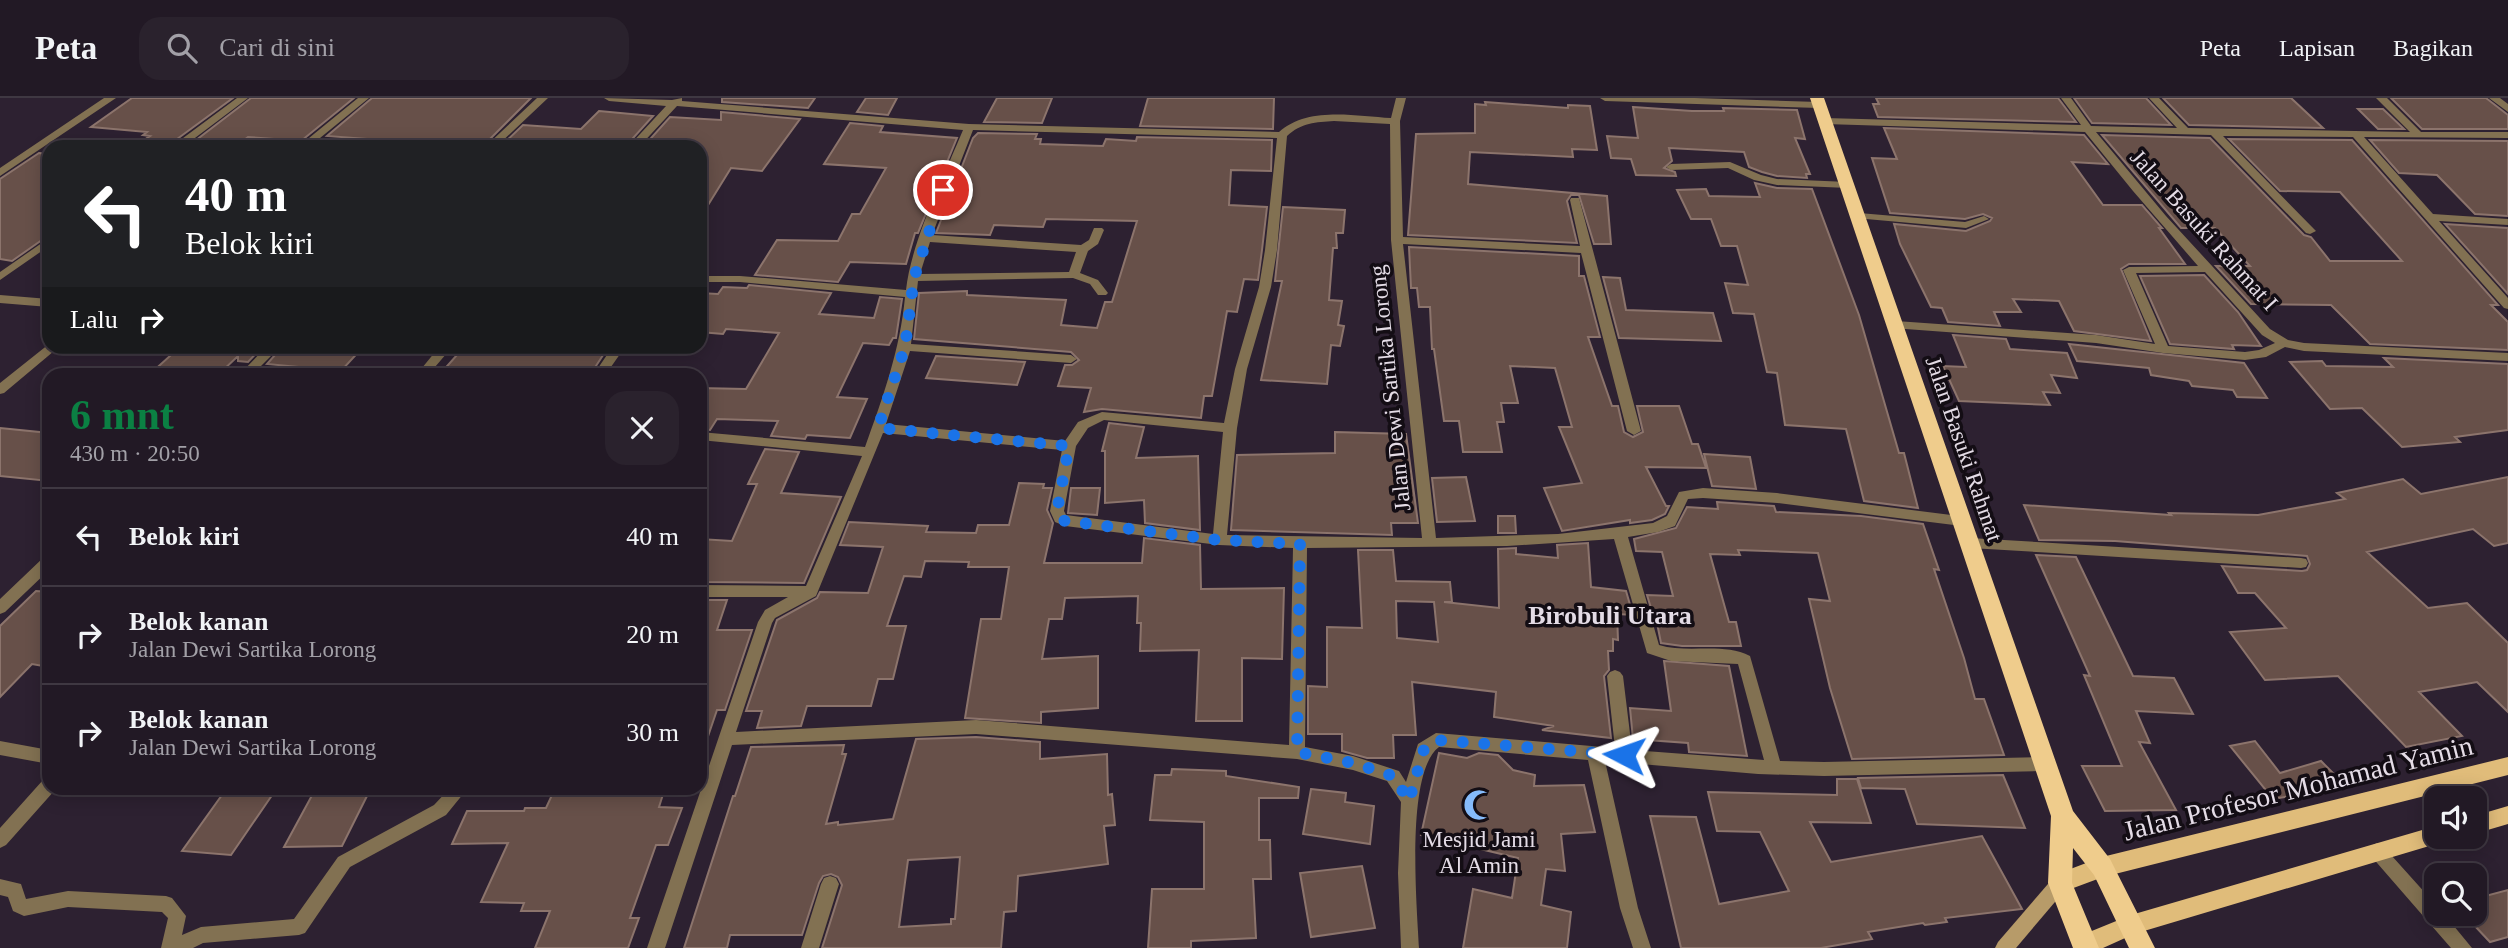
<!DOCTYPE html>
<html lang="id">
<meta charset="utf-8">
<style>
:root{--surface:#221925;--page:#2a222d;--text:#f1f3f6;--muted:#a2a0a7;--line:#3f3842;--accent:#0b8043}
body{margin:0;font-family:"Times New Roman",serif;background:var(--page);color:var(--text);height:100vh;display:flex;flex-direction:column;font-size:26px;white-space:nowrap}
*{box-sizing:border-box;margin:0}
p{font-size:23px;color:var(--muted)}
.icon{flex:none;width:38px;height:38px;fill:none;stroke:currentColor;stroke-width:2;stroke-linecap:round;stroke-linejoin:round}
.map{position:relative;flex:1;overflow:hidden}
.drawer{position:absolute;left:42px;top:270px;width:665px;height:427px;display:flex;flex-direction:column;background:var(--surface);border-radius:21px;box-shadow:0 4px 18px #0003,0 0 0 2px var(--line)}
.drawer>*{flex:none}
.hud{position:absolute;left:42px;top:42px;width:665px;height:214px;border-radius:21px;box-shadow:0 4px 18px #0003,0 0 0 2px var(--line);background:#202124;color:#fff;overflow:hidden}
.tools{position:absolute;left:2424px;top:688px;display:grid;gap:14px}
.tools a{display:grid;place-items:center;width:63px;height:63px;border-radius:14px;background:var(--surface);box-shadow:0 4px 18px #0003,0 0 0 2px var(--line);font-size:35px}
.pin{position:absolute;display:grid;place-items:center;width:60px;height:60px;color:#fff;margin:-30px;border:4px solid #fff;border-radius:50%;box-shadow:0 2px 7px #0007}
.me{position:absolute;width:77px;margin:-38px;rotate:274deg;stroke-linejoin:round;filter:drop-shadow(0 0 5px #0008)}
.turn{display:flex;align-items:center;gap:24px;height:147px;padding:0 28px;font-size:32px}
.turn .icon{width:91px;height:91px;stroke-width:2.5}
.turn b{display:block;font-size:49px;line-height:60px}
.then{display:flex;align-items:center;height:66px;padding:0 28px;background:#0003;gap:14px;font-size:26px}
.round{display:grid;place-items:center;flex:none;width:74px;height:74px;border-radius:21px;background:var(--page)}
.head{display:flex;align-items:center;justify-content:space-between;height:119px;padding:0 28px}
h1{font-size:42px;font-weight:800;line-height:52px;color:var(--accent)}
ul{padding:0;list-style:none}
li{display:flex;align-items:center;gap:21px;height:98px;padding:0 28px;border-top:2px solid var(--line)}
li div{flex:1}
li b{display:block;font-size:26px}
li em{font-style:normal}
header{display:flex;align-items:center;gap:42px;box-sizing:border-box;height:98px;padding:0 35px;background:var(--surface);border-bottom:2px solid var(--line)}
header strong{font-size:33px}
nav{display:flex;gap:38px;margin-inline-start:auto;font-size:24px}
.search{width:490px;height:63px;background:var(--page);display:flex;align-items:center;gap:18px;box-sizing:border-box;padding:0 24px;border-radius:21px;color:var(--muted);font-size:26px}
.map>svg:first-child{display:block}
.building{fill:#675049;stroke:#8c746c;stroke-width:2;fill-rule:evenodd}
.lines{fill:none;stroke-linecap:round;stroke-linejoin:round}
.minor{fill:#827152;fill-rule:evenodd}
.secondary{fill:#b79b69;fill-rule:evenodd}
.primary{fill:#e0bc7a;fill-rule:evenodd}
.trunk{fill:#efcc8c;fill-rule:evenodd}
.route{stroke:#1a73e8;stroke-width:12;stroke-dasharray:0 21.6}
.labels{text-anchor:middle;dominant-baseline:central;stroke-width:7;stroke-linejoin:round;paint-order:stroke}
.street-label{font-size:23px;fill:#e4dce6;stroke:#130d14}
.poi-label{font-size:23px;fill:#e4dce6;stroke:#130d14}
.quarter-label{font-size:26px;font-weight:bold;fill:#e4dce6;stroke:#130d14}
.near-street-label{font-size:28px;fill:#e4dce6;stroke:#130d14}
</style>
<header>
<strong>Peta</strong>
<div class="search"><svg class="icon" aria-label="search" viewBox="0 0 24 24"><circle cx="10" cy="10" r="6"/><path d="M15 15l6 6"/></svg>Cari di sini</div>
<nav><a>Peta</a><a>Lapisan</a><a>Bagikan</a></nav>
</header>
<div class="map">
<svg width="2508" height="850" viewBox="0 0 2508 850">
<rect width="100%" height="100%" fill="#2d2131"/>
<path class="building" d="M132,0h101l-60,44 -29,-2 6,-4 -7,-1 4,-3 -56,-5z
M251,0h103l-53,43 -53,-4 -13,10 -44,-3z
M372,0h159l-49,49h-80l6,-5 -81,-6z
M722,0h93l-7,10 -86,-6z
M866,0h31l-9,17 -31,-3z
M997,0h55l-10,25 -58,-1z
M1148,0h126l-1,31 -133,-3z
M1876,0h182l18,24 -198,-5 -5,-13h6z
M2074,0h72l25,27 -79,-2z
M2163,0h128l32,30 -134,-3z
M2391,0h95l22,17v14h-86z
M1485,4l83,6v-3l22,1 7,44 -25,-1 1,8 -103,-5 -2,32 139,12 4,48h-17l-15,-49h-8l-4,6 10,42 -169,-8 8,-101 59,-1v-29l11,1z
M1633,9l59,4h32l-1,-3 74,2 8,29 -10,-1 15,36h-4l1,4 -30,-2 -15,-4 -13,-5 -5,-15 -75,-4 3,13 -8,7 11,4 1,4 -40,-1 -5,-16 -20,-1 -4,-22 31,2z
M2358,11h25l21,20h-26z
M599,13l54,5 -28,31h-125l23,-22 58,4z
M721,14l79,7 -38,52 -31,-3 -31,50v-71h-57l27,-30 51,3z
M850,25l33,3 -3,6 77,6 -39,95h-3l-9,31 -56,-2 -12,20 -83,-7 22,-35 61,1 14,-27h8l26,-46 -62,-4z
M1884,30l200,7 24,29 -36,-2 31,43h39l20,23h-3l26,36h-56l-8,5 30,72 -77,-10 -15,-30 -46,-2 8,13h-27l6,14 -52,-4 -6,-14 -11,-1 -31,-63 -6,-20 72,7 24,-10 2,-3 -9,-4 -18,5 -75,-6 -18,-55 25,1z
M978,35l59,1 -2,5h6l-1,5 63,2 3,-7 30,2 1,-4 135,3 -1,31 -40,-1 -2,35 38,2 -5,43 -4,30 -14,-1 -7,33 -10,-1 -15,85h-8l-3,22 -99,-9 -18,3 7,-24 -33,-2 7,-21h7l7,-5 -8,-8 -157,-13 5,-46 48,-2v4l99,5 -5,25 36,3 8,-26h7l25,-81 -91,-2 -3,8 -49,-2 -4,10 -54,-2 37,-95z
M2102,37l108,3 94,97 7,2 19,24h72l-62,-69 -60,-1 -51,-52 123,1 146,165h-7l17,17v28l-138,-6 -39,-39 -80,-1 -35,-38h34l-35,-38h-34z
M2370,42l138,1v75l-33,-2 -38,-39 -38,-2z
M39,55l10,1v81l-37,26 -12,-2v-80z
M1755,85l22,5 35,1 47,126 40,138h5l14,55 -54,-7 -18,-72 -61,-4 -8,-52 -10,-1 -13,-58 -21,-1 -8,-30 23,2 -11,-39h-16l-10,-27h-20l-14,-29 29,-1 3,7 51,1z
M1283,109l62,3 -2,23h-7l1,15h-4l-4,52 13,1 -4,24 6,1 -4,20 -9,-1 -4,39 -66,-4 21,-99h-7z
M2445,126l63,4v66z
M1409,149l170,9v20h5l16,61h-12l24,69h6l6,26 9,5 10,-5 -6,-26h42l13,38h6l8,24 -60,-1 20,39h3l-4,8 -13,6 -22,3v-3l-68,11 -18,-43 38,-5 -23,-56h13l-17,-59 -45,-2 8,37h-17l3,19h-7l5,30h-39l-4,-31h-15l-10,-72h-2l-2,-42h-11l-2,-19h-6z
M2204,177l34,37 23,34 -29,-1 2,4 -64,-5 -30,-68z
M1603,179l17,1 6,32 87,3 8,28 -102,-3z
M749,187l82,8 -12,21 55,4 6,-21 22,2 -6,39h-3l-4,7 -26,-2 -26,54 30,2 -17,39 -43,-3 -2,4 -34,-3 7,-15 -61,-2 -7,11 -10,-1v-41l46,1 33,-56 -53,-4 -3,5 -23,-2v-39l18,1 5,-7 24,1z
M1953,237l53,4 4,10 57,4 10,25 -26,-3 9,18 -17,-1 7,13 -91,-4 -16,-35 23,1z
M2069,246l175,19 23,35 -30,-1 -4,-7 -41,-4 -3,-5 -38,-6 -2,-7 -72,-7z
M181,248h82l-15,16 -10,-1v-5l-19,18h-69z
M283,248h81l-23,25 -74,-7z
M465,248h144l-17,26 -21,-2 -3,4h-128z
M936,258l89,6 -8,23 -91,-7z
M2384,260l124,6v66l-53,7 5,5 -58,5 -40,-39 -32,1 -40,-47 32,-1 4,5 67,1z
M1109,325l35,4 -8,31 62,-2 2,74 -55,-7 -1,-23 -39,3v-52h-3z
M0,330l49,5v48l-49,-5z
M1335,334l71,2 12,89h-27l1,12 -161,-5 6,-75 98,-2z
M765,351l34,3 -18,41 60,4 -37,86 -104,-1v-43l32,2 25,-57h-9z
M1704,356l46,3 6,32 -44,-3z
M1466,379l9,44 -38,1 -5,-44z
M2508,379v66l-14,3 -21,-17 -106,23 61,56 39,-5 41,40v69l-31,-30 -58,10 43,44 -56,11 -68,-71 -73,4 -35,-48 56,-4 -31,-35h-17l-16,-27 80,5 5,-1 3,-6 -3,-8 -192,-15 -76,-1 -15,-35 147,10 -2,-2 89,2 87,-16 -8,-6 66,-14 18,15z
M1019,385l25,1 -1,4h9l-5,22 6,13 -9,40h98l2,-25 56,7 1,44 83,-1 -2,71 -40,-1v63h-46l3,-71 -59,1 1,-28h-4l1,-27 -73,2 -3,21h-13l-7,40 56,-3v52l-57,4v11l-76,-5 16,-99h20l8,-52h-41l1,-5 -44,-1 -4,16 -17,-1 -17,50h19l-13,53h-15l-7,27h-64l-6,20 -44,2 5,-17h-16l31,-91 40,-22 3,-6 48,1 15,-46 -43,-2 9,-23 79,4 -2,6 50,1 2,-8h31z
M1071,390h29l-3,27 -29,-2z
M1717,404l57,4 2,6 85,4 62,8 16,46 -5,-1 30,89 11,41h9l20,56 -152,4 -22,-71 -21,-89 21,2 -12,-48 -80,-3 2,5 -30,-1 19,68h7l5,24h-59l-21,-3 -5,-25h-2l-7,-23 26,1 -11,-44 -26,-1 -2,-12 42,-11 11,-21 31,2z
M1498,418h17l1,17h-18z
M1588,445l3,44 35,4 7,24 -16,-1 1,26 -5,-1v12h-5l1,19 -5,6 7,62 -69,-8 12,-4 -60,-9 2,-25 -84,-10 4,53h-23l1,23h-27l-25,-7v-17h-34v-48l19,1v-60l35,1 -4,-78h35l3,31 54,1 2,20h-8l55,6 -1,-59 18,-1v6l42,4 -1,-13zM1396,503l38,1 4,40 -41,-4z
M2036,457l40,2 57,119 41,2 19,36 -57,-3 14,32 -11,-1 37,68 -71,1 -23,-45h40l-38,-91 6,1z
M36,493l13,1v75l-17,-3 -32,33v-71z
M700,502h27l-10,30h35l-27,80h-8l-14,41 -3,-1z
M1664,563l65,5 18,90 -58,-4 -1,-9 -55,-4 -3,-31 41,3z
M976,639l64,5v17l67,-5 1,41 4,-1 3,31 -11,1 4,38 -90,12 -2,35 -12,1 -3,36h-179l20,-63 -4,-8 -7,-3 -8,2 -4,7 -17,52h-72l-3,13h-43l49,-152h2l16,-49 93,-2 -2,9h4l-20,70 12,-2v3l55,-6 23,-80zM960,759l-5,62h-4v5l-52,3 9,-67z
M2255,643l25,32 41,-12 20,20 -24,8 2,2 -46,8 -43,-53z
M1439,655l28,5 12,-5 19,2 15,15 22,5 -1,11 50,-1 11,47 -34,2 4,37 -19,-2 -5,36 30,7 -4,36h-104l10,-59 39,9 6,-40 -97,-23z
M1172,671l54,2v5l73,11 -1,11h-39v42h11l1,39h-18l3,59 -65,3v7h-43l4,-59h52v-67l-54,-2 5,-45h16z
M2003,677l22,53 -108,-4 -12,-35 -44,-1 -3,-10z
M1837,681h20l14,44 -61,-1 21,40 151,-26 40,73 -77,9 2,4 -22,3 -2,-2 -55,9 4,7 -51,9h-140l-31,-132 46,1 23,87 70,-13 -29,-59 -43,-1 -9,-39 129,3z
M227,690h50l-46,67 -49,-4z
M316,690h55l-29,58 -58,1z
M598,690h67l-6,19 23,1 -14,37h-12l-26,73h9l-11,30h-93l15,-37h-29l3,-8 -43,-1 27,-59 -56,1 15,-33h57l1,-3h21l6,-13h43z
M1311,691l35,4 -1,9 29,4 -4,38 -67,-10z
M1362,768l13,62 -64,9 -11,-64z
M2508,792v47l-18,5 -16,-17v-26z"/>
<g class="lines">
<path class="minor" d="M104,0h12l-116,78v-8z
M237,0h11l-65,49h-12z
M358,0h11l-60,49h-11z
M537,0h11l-52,49h-11z
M604,0l68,2 10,-2v3l287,23 310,8c29,-26 76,-16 112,-14l5,-20h10l-6,23 3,116 177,9 -10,-46 1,-2h8l62,233 -7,4 -7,-4 -46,-178 -178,-9 33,294 122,-4 95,-11 14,-7 12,-24 24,-4 74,5 190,24 2,4 -7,5 -185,-23 -74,-5 -15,1 -13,27 -17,6 -30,5 31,108c29,9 64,-3 91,11l30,105 44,1 221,-5 6,2 2,5 -2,5 -6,2 -221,5 -66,-2 -153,-13 33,147 13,40h-18l-13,-40 -32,-148 -149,-13c-34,25 -22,160 -20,201h-18l-3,-75 3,-71 -14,-21 -34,-11 -56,-11 -321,-25 -244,11 -67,203h-18l111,-326 7,-12 23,-13h-88v-12l106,1 56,-130 -162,-16v-8l165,15c18,-50 35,-97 40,-150l-165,-15h-40v-6h40l166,14c5,-48 38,-114 57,-160l-286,-24 -38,41h-11l38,-41 -57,-5zM1334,23l56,3 1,116 31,298 -195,-3 10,-107 10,-59 24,-82 6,-37 10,-114c14,-13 29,-14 47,-15zM973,32l304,8 -12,112 -6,37 -24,82 -11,54 -122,-11 -24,10 -13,19 -179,-17 24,-73 161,12 6,-4 -6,-4 -160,-11 7,-63 155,-3 17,6 8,11h8l2,-2 -10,-13 -18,-7 8,-22 10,-7 6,-14 -2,-2h-8l-5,12 -8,5 -149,-10zM930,144l146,10 -7,20 -149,2zM1104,322l119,12 -10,102 -147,-19 -2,-4 12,-65 12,-18zM883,335l179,17 -12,61 5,11 10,4 154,19 74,3 -4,197 -313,-25 -240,12 36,-109 3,-5 41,-22zM1614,441l33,114 24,8 67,3 26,96 -132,-10 -9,-74 -3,-4 -5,-2 -5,2 -3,4 8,72 -179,-15 -18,11 -12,38 -7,-11 -46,-15 -48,-9 2,-199 200,-2z
M1600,0h95l124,4 5,3 -5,3 -214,-7z
M2061,0h10l20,28 86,2 -28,-30h10l29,30 222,4 -34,-34h11l34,34h87v6l-144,-1 69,77 75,5v6l-69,-4 69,77v11l-4,-1 -151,-171 -130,-1 91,93 2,2 -6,3 -4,-1 -95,-98 -115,-3 70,84 104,113 18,11 16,3 204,10v8l-204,-10 -19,-4 -19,10 -21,3 -82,-7 -67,-10 -204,-15 -2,-3 6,-4 200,14 59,9 -32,-74 6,-3 69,-1 -65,-75 -48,-59 -260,-8 -5,-3 5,-3 256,7zM2205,174l57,63 13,8 -16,7 -14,2 -77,-6 -32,-73z
M2489,0h11l8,6v8z
M1730,64l31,13 16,4 71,3 5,3 -5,3 -71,-3 -23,-5 -26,-12 -57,2 -5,-3 5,-3z
M1859,115l106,9 19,-6 5,3 -23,9 -111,-10 -1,-2z
M49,140v8l-49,34v-8z
M0,197l49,4v8l-49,-4z
M49,246v2h11l-56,47 -4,1v-11z
M267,248h14l-28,28h-13z
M440,248h13l-24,28h-12z
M613,248l12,1 -19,27h-12z
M1970,440l331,20 5,1 2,4 -2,4 -5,1 -331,-20 -7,-5z
M49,458v14l-44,42 -5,2v-15l44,-42z
M0,643l49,9v14l-49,-9z
M49,680v10h7l-1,2 -49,55 -6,3v-20l43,-48z
M450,690h18l-22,27 -96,52 -45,66 -6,2 -96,8 -10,5h-32l7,-30 -6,-6 -94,-5 -44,9 -11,-5 -5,-14 -8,-2v-16l21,5 5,15 42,-8 98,5 6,2 14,18 -4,19 19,-8 93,-8 44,-62 96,-52z
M2377,745l6,3 53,59v9h8l28,34h-21l-80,-92 -3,-5 3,-5z
M830,778l6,2 3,6 -20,64h-18l20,-64 3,-6z"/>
<path class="secondary" d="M2060,777l6,2 3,6 -3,6 -50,59h-21l3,-6 56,-65z"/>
<path class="primary" d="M2508,659v18l-405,102 -43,16 -8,-3 -3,-7 3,-7 50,-19z
M2508,708v18l-34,10v-18z
M2436,728v10h10l-2,6 -8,2 -302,90 -31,14h-28l-1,-3 3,-8 54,-22z"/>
<path class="trunk" d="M1810,0h14l249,713 37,48 45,89h-26l-35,-73 -21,-27 -1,35 27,65h-26l-25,-65 3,-67z"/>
</g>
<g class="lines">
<path class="route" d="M943,92l-29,88 -9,69 -27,81 191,18 -12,65 3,7 5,3 154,19 81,4 -3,208 56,11 40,13 16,25 15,-52 12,-9 188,15"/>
</g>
<defs>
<symbol id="mosque-bare" viewBox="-9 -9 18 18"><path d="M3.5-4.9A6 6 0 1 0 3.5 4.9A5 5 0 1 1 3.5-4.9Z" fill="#85bbfb" stroke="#130d14" stroke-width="2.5" paint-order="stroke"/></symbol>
</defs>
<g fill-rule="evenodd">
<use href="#mosque-bare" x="1457" y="685" width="44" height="44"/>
</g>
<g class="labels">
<g class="street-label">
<text transform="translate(2204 132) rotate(48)">Jalan Basuki Rahmat I</text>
<text transform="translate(1390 290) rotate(-96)">Jalan Dewi Sartika Lorong</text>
<text transform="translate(1964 351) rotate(71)">Jalan Basuki Rahmat</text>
</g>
<g class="poi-label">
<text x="1479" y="741">Mesjid Jami<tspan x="1479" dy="26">Al Amin</tspan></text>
</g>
<g class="quarter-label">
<text x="1610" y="517">Birobuli Utara</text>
</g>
<g class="near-street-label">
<text transform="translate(2298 690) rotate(-14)">Jalan Profesor Mohamad Yamin</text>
</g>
</g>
</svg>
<div class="tools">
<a><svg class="icon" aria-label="sound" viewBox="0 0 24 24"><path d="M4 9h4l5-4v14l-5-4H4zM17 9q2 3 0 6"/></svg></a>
<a><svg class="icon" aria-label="search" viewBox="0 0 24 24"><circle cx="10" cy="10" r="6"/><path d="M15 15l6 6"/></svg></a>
</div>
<div class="pin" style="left:943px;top:92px;background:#d93025"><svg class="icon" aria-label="arrive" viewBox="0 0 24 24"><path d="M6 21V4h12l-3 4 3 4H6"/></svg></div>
<svg class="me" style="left:1624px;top:657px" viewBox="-20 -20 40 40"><path d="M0-17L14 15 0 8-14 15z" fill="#1a73e8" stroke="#fff" stroke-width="4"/></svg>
<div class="hud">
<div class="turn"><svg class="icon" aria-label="left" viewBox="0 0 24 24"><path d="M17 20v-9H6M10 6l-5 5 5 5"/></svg><div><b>40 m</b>Belok kiri</div></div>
<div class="then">Lalu<svg class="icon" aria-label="right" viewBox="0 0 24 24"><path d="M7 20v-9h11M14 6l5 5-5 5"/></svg></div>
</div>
<section class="drawer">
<div class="head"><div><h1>6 mnt</h1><p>430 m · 20:50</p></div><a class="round"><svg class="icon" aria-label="close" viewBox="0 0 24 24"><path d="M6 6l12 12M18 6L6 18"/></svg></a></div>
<ul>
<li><svg class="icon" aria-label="left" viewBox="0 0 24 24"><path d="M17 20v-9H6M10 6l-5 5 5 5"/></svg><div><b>Belok kiri</b></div><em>40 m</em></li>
<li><svg class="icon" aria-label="right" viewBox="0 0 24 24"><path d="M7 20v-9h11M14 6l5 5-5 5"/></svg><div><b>Belok kanan</b><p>Jalan Dewi Sartika Lorong</p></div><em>20 m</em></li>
<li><svg class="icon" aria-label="right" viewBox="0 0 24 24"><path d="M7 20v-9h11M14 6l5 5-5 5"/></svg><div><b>Belok kanan</b><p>Jalan Dewi Sartika Lorong</p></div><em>30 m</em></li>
</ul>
</section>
</div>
